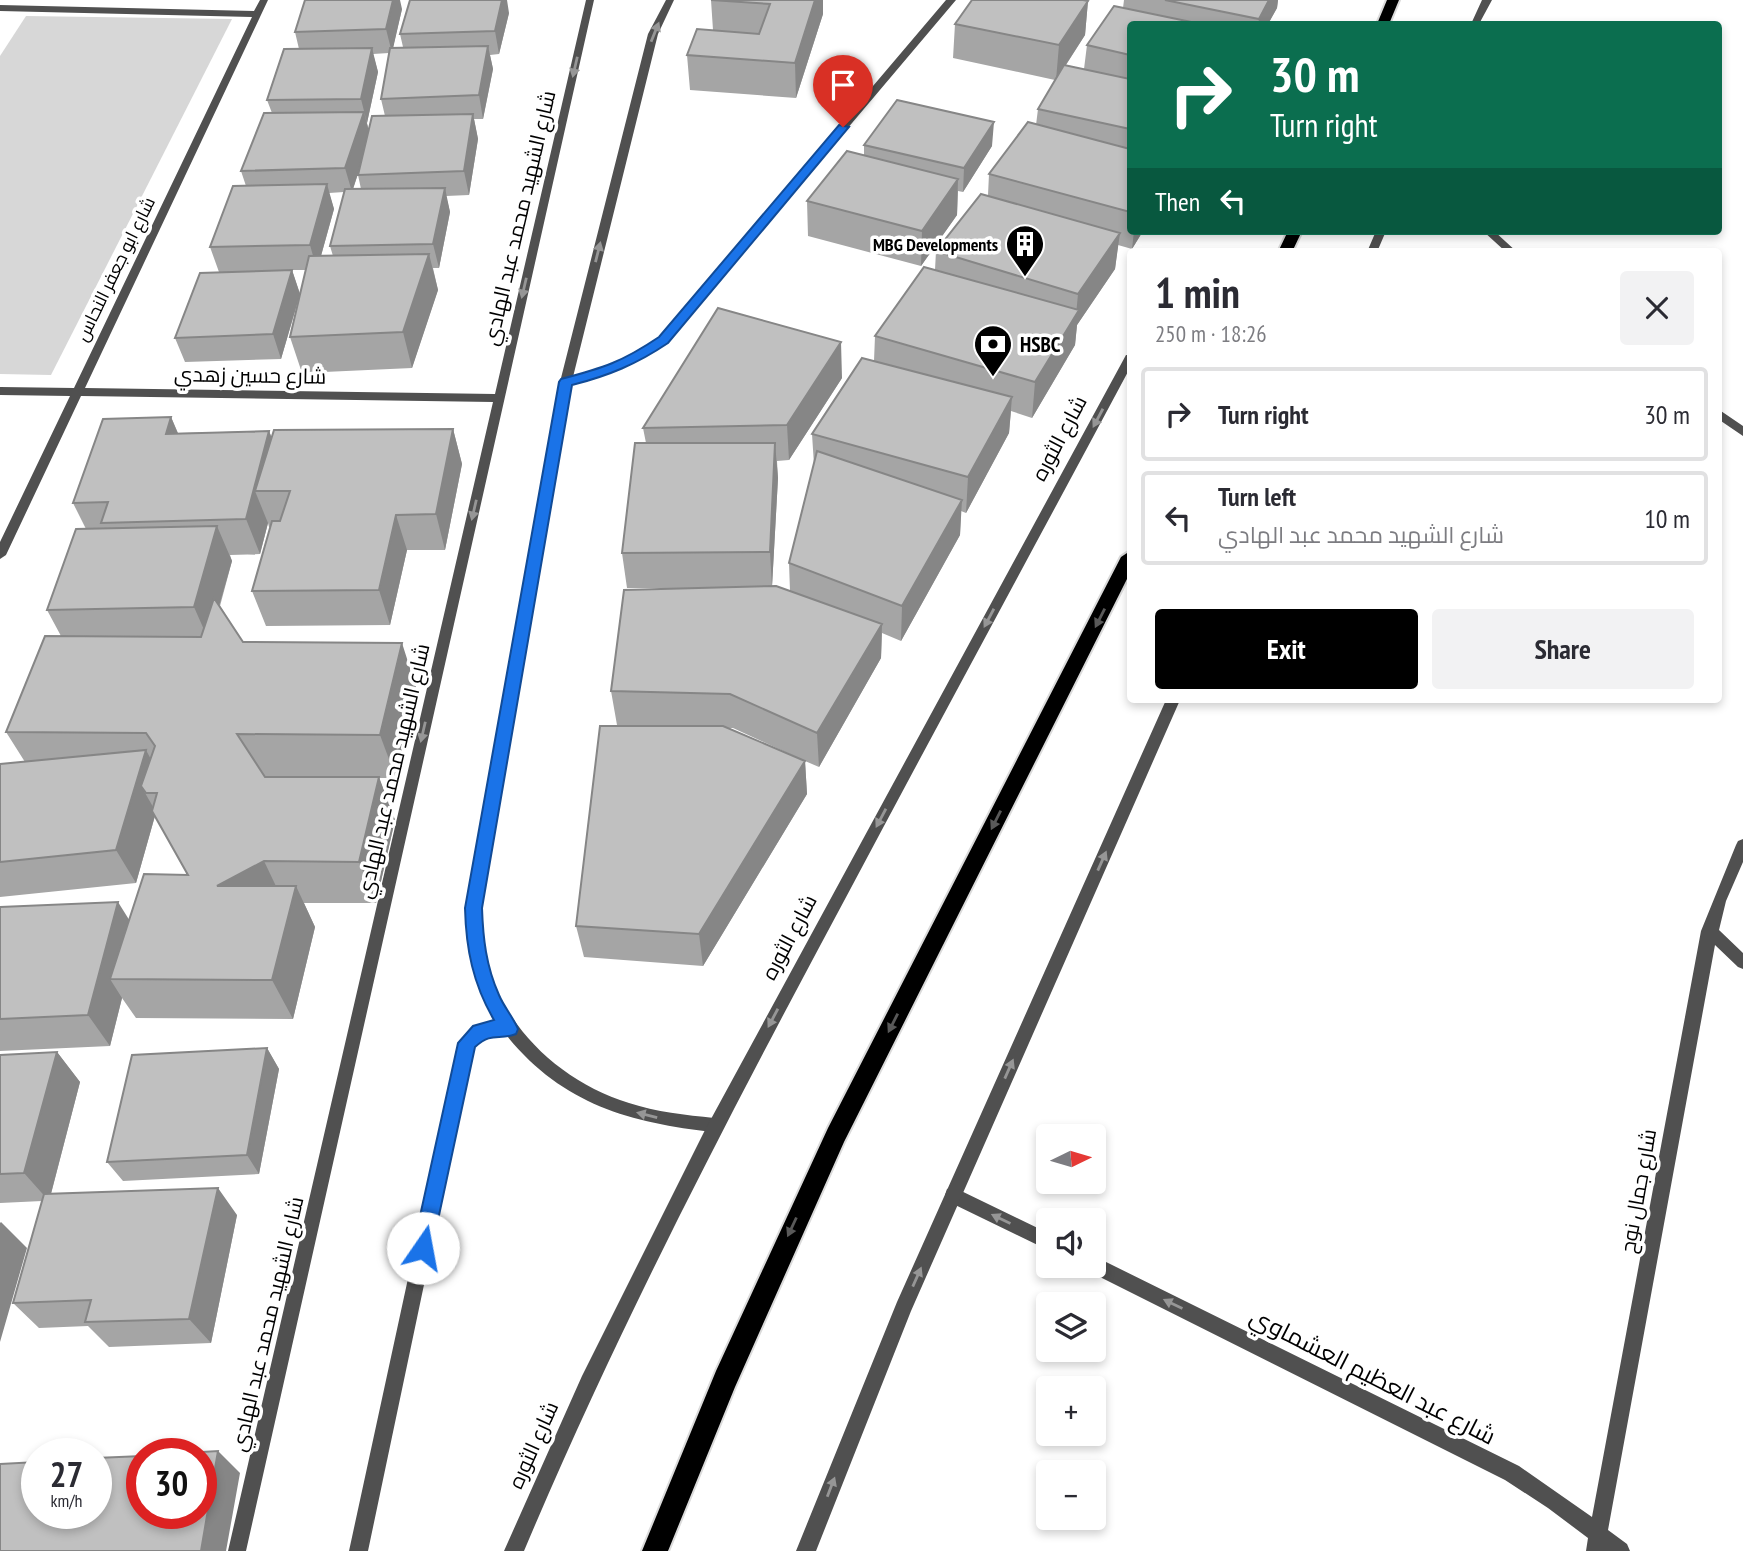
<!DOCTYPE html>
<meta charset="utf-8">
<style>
:root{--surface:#fff;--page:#f2f2f3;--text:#2b2b33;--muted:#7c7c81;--line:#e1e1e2;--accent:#000}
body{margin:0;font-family:"PT Sans Narrow",Cairo,sans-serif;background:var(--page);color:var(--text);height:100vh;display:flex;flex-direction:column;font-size:26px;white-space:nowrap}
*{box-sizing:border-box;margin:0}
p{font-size:23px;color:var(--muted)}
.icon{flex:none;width:38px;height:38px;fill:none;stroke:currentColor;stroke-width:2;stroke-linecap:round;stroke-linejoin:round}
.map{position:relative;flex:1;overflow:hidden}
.panel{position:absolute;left:1127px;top:248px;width:595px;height:455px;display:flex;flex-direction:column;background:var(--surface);border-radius:7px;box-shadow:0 4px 10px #0003}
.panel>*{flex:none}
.banner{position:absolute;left:1127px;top:21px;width:595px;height:214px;border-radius:7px;box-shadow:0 4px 10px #0003;background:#0b6e4f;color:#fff;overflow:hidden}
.needle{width:46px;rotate:85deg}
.controls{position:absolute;left:1036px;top:1124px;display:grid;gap:14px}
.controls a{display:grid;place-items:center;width:70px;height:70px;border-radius:7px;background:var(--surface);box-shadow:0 4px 10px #0003;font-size:35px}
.speed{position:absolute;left:21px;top:1438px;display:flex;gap:14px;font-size:35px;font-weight:700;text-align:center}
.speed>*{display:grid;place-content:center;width:91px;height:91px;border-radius:50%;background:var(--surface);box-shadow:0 4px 10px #0003;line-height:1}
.speed small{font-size:18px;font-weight:400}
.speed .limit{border:10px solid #d22;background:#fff;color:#111}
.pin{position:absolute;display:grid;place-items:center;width:60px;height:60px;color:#fff;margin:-72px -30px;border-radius:50% 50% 50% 0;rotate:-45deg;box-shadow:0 0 7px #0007}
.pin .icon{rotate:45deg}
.me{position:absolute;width:77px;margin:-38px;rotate:12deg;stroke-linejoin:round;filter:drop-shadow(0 0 5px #0008)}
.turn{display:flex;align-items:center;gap:24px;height:147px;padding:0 28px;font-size:32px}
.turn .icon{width:91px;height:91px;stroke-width:2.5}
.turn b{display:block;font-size:49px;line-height:60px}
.then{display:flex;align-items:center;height:66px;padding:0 28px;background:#0003;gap:14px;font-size:26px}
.round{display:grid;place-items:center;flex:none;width:74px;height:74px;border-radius:7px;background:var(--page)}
.head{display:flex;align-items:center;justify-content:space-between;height:119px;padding:0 28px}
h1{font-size:42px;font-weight:600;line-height:52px}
.action{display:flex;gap:14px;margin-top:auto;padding:14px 28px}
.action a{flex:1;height:80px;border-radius:7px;background:var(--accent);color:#fff;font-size:28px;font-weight:600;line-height:80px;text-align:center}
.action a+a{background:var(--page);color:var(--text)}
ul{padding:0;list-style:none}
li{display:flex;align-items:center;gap:21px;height:94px;margin:0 14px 10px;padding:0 14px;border:4px solid var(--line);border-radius:7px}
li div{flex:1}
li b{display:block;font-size:26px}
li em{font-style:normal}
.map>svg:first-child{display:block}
.green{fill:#d7d7d7}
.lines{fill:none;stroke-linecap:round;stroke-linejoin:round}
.trunk-casing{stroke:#dbdbdb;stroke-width:4}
.minor{fill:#505050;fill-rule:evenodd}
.tertiary{fill:#505050;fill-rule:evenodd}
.trunk{fill:#000;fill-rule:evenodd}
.wall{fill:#a5a5a5;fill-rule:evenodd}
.shaded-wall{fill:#868686}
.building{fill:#c0c0c0;stroke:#868686;stroke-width:2}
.oneway{fill:#969696}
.oneway2{fill:#595959}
.route{fill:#1a73e8;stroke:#114b97;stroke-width:2}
.labels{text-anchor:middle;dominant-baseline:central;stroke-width:7;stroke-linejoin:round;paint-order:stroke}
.far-poi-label{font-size:18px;font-weight:bold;fill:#000;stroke:#fff;text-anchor:end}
.far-street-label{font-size:18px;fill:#000;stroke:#fff}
.street-label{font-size:21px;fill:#000;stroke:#fff}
.poi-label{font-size:21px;font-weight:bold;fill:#000;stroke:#fff;text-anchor:start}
.near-street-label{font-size:24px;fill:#000;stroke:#fff}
</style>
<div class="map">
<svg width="1743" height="1551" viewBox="0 0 1743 1551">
<rect width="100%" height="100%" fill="#fff"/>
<path class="green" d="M26,16l206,3 -181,356 -51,-1v-318z"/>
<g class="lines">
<defs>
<path id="trunk" d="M1387,0h12l-10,24h-12z
M1288,231h14l-10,21h-14z
M1130,551v22l-286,569 -109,245 -67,164h-26l74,-180 112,-243 293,-571z"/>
</defs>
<use href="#trunk" class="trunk-casing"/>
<path class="minor" d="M260,0h8l-183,388 410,6 91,-394h8l-348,1551h-18l265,-1149 -412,-6 -75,159 -6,4v-17l70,-146 -70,-1v-8l74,1 178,-371 -252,-6v-6l254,6z
M666,0h8l-16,34 -85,343 40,-13 46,-26 287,-338h10l-289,342 -46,27 -50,15 -86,493c-3,21 -7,43 -3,64 12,78 73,139 147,162 27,9 57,12 85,15l6,2 2,5 -2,5 -6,2c-84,-9 -152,-28 -207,-96l-19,1 -14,10 -106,504h-19l110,-508c8,-14 23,-20 38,-21 -29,-50 -34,-89 -26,-145l89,-495 88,-348z
M1483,231h11l23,21h-11z
M1718,409l25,17v10l-25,-17z
M1743,839v23l-17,39 -7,29 24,23v16l-5,-2 -23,-22 -107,585 19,14 3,7h-44l2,-13 -40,-30 -43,-28 -417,-209 -2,-6h8v-8l6,2 419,207 73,51 109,-586 35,-86 2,-4z
M953,1187l95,46v17l-101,-49 -2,-6 2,-6z"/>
<path class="tertiary" d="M1482,0h10l-13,24h-8z
M1376,231h10l-9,21h-10z
M1126,355h4v13c-92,172 -186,345 -278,518 -117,218 -232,437 -328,665h-20l78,-175 123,-246z
M1166,700h14l-269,611 -95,240h-20l101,-249z"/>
<use href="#trunk" class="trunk"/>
</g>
<path class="wall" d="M711,0h112v14l-27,84 -106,-8 -3,-35 26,-25z
M1124,0h154l-1,8 -9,16h-138v207h13l-11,18 -14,-4 -3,24 -38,56 -2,20 -43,73 -21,-7 -2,22 -43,80 -5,-2 -1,24 -59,106 -19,-8 -1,25 -62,109 -14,-6 2,33 -104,172 -119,-9 -8,-31 61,-200 -20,-1 -6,-34 105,-103h-89l-5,-35 24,-110 -3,-15 199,-50 -53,82 -12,1 1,17 -6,108 18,5 -1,-28 25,-98 -2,-31 62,-73 1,-25 60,-66 1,-19 52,-56 1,-21 47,-49 2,-16 17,-29 -102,-22 2,-34 133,-23 -3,34 -19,30 18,4 3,-24 36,-37zM729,728h4l72,33z
M402,9l-9,38h10l-3,-13 109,-21 -10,41 -9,1 3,14 -10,50h-9l4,20 -9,56 -23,1 4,16 -11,56h-6l5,22 -26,78 -110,5 -12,-36 16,-67h-14l8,24 -19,65 -96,3 -10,-24 44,-66 -9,-25 36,-61 -5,-15 31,-58 -5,-13 32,-51 -4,-17zM389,53l-8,46 4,17 -16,14 -2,-7 11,-51 -5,-18zM359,171l-1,4 3,14h-8zM344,192l-14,54 3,10h-12l13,-47 -5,-16z
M864,145l128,1 -29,46 -5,-1 -1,24 -36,51 -113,-30 -1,-35 57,-45z
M171,417l7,16 91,-2 3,7 181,-9 9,35 -17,86h-38l-17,75 -124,1 -14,-35 18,-64h-1l-1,-4 -8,31 -30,1 2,6 -12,45 23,36 173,45 -20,91h-17l16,42 -19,83h-72l11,24 -22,92 -157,-1 -14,-20 -12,48 -110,5v-144l129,12 59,-44 -33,-59 -19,67 -136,14v-133l25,-2 -19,-30 55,-96 -14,-26 39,-81 -13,-26z
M267,1048l12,21 -20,105 -136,7 -16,-19z
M57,1052l23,30 -29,112 186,21 -26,128 -102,4 -21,-21 -49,2 -26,-25 29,-102 -42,2v-148z"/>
<path class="shaded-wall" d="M393,0h7l2,9 -10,44 -6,-24z
M502,0h5l2,13 -10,41 -4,-23z
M815,0h8v14l-27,84 -1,-35z
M1269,0h9l-1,8 -9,16h-10l1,-5z
M1088,1l-3,34 -29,45 3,-35z
M488,46l5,23 -10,50 -4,-24z
M372,48l6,24 -11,51 -6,-24z
M364,112l6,24 -18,56 -7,-24z
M473,114l5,25 -9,56 -5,-24z
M994,122l-2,24 -29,46 1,-24z
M958,179l-1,36 -36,51 1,-35z
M327,184l7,25 -17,61 -7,-25z
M445,188l5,24 -11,56 -6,-24z
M1134,231h9l-11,18z
M1120,233l-5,36 -38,56 -2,20 -43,73 3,-36 41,-67 2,-21z
M429,254l9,36 -26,78 -9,-36z
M292,270l8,24 -19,65 -8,-25z
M841,342l1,36 -53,82 -2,-35z
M1012,397l-3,36 -43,80 2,-36z
M171,417l15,36 -20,-19z
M453,429l9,35 -17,86 -9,-36z
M269,431l13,35 -27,25 13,32 -8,31 -14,-35z
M775,443l3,35 -6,109 -2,-35z
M962,500l-2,35 -59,106 1,-35z
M396,515l11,35 -17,75 -11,-35z
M217,526l15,35 -23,80 -15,-34z
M882,624l-1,34 -62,109 -2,-34z
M402,643l14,44 -20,91 -16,-43z
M146,750l18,34 -7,9 -16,-7 15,26 -20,71 -20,-33z
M805,761l2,33 -104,172 -4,-32z
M379,777l16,43 -19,83 -17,-41z
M264,861l20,42 -67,-17z
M296,886l19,41 -22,92 -21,-39z
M118,902l20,32 -28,45 12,19 -12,48 -22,-31z
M267,1048l12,21 -20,105 -12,-19z
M57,1052l23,30 -31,119 -25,-28z
M218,1188l19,27 -26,128 -22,-24z
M1,1222l26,26 -27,94v-119z
M218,1451l22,22 -14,78h-25z"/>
<path class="building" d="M305,0h88l-7,29 -91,3z
M410,0h92l-7,31 -95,3z
M711,0h104l-20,63 -108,-8 10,-26 62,5 11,-30z
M972,0h111l5,1 -29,44 -104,-21z
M1165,0h104l-10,19z
M1114,6l87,18h-71v31l-43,-10z
M488,46l-9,49 -98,4 9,-51z
M372,48l-11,51 -94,1 17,-51z
M1064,65l66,14v50l-92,-20z
M897,100l97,22 -30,46 -100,-23z
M364,112l-19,56 -104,3 23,-58z
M473,114l-9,57 -106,4 14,-59z
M1028,122l102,27v63l-141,-38z
M847,151l111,28 -36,52 -115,-30z
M327,184l-17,61 -100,2 23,-61z
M445,188l-12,56 -103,2 15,-57z
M981,194l139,39 -42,61 -142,-43z
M429,254l-26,78 -113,5 19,-81z
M924,267l155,43 -44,72 -160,-46z
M292,270l-19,64 -98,4 25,-65z
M718,308l123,34 -54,83 -144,3z
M862,358l150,39 -44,80 -156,-43z
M171,417l-5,17 103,-3 -23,88 -145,4 7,-21 -35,1 30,-84z
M453,429l-17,85 -40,1 -17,75 -127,1 20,-70h8l10,-30h-35l19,-61z
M635,443h140l-5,109 -148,1z
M817,451l145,49 -60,106 -113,-43z
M217,526l-23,81 -147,3 29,-81z
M776,586l106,38 -65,109 -87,-39 -119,-3 13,-101z
M214,598l29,44 159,1 -22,92 -143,-1 28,43h114l-20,85 -95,-1 -47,25h79l-24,94 -162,-1 34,-105 44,1 -36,-64 5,-18h-11l-5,-7 14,-40 -9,-13 -140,-1 39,-96 156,1z
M600,726h123l82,35 -106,173 -123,-8z
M146,750l-30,100 -116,12v-98z
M118,902l-30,113 -88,4v-112z
M267,1048l-20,107 -140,7 25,-107z
M57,1052l-33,121 -24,1v-119z
M218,1188l-29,131 -104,3 6,-22 -78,3 31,-109z
M218,1451l-17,100h-201v-87l37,-2v52h59v-56l46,-2v58h59v-60h-35z"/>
<defs><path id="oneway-solid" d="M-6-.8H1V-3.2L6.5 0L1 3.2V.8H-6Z" transform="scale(1.75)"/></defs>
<g class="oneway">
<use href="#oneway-solid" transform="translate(655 32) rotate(-68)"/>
<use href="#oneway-solid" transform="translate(575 67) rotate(103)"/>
<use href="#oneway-solid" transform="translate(598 252) rotate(-76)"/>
<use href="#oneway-solid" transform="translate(524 288) rotate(103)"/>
<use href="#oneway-solid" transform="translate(1098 418) rotate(118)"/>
<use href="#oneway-solid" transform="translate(474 510) rotate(103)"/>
<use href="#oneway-solid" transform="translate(989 618) rotate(118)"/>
<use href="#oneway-solid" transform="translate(423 732) rotate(103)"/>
<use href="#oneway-solid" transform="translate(881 818) rotate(118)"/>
<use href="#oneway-solid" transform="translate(1102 861) rotate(-66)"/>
<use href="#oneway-solid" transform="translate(773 1018) rotate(118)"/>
<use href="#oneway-solid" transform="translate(1009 1069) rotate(-66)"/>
<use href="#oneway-solid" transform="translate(647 1115) rotate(-166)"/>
<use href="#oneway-solid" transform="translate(1001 1219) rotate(-154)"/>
<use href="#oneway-solid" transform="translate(917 1277) rotate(-66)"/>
<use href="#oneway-solid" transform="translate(1173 1304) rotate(-154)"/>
<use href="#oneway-solid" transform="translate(831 1487) rotate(-69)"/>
</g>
<g class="oneway2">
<use href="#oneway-solid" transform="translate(1100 618) rotate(117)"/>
<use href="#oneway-solid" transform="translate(996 820) rotate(117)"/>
<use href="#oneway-solid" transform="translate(893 1023) rotate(117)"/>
<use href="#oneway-solid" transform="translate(792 1227) rotate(115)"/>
</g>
<path class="route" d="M839,125l10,2 -181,216c-31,21 -60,33 -96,42l-90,523c1,30 4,58 17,87 5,12 14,22 19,34l-2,5c-18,7 -23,-3 -41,13l-43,201 -2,6 -7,3 -7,-3 -3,-6 45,-205 15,-17 21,-6c-21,-36 -28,-71 -29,-112l94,-526 2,-3c42,-11 61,-17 98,-42z"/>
<defs>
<symbol id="building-pin" viewBox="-11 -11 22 30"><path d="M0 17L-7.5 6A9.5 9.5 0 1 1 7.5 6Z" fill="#000" stroke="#fff"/><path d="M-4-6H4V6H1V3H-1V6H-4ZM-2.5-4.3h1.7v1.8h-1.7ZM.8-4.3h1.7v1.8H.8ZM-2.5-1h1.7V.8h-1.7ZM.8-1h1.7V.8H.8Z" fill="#fff"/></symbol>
<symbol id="bank-pin" viewBox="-11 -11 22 30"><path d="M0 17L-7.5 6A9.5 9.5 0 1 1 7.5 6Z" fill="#000" stroke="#fff"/><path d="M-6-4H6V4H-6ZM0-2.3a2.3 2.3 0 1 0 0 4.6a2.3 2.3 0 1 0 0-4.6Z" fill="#fff"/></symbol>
</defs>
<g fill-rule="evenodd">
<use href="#building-pin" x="1003" y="222" width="44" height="60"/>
<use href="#bank-pin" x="971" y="322" width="44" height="60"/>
</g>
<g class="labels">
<g class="far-poi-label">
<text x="998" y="244">MBG Developments</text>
</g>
<g class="far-street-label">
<text transform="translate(115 269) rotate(-64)">شارع ابو جعفر النحاس</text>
</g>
<g class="street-label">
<text transform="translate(519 218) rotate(-77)">شارع الشهيد محمد عبد الهادي</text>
<text transform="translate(250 375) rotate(1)">شارع حسين زهدي</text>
<text transform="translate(1059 438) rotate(-62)">شارع الثوره</text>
<text transform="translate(393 771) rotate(-77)">شارع الشهيد محمد عبد الهادي</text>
<text transform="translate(789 937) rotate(-62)">شارع الثوره</text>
<text transform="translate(1638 1191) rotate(-80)">شارع جمال نوح</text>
<text transform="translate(267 1324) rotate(-77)">شارع الشهيد محمد عبد الهادي</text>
<text transform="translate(533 1445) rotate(-66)">شارع الثوره</text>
</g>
<g class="poi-label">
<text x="1020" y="344">HSBC</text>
</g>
<g class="near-street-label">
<text transform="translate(1373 1376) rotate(27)">شارع عبد العظيم العشماوي</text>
</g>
</g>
</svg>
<div class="controls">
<a><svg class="needle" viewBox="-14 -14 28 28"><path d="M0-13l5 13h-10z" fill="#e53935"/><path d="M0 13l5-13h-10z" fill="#7c7c81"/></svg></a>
<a><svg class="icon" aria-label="sound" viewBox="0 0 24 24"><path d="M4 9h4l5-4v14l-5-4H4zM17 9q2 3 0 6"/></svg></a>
<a><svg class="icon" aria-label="layers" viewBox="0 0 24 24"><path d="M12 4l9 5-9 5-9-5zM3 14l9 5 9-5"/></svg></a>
<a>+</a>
<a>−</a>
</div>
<div class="speed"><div>27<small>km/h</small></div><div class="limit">30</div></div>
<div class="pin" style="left:843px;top:127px;background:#d93025"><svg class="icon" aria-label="arrive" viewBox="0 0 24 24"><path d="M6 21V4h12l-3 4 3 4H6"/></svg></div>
<svg class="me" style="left:423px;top:1248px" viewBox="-20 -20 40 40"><circle r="19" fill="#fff"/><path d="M0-13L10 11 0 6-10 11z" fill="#1a73e8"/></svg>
<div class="banner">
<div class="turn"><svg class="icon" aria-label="right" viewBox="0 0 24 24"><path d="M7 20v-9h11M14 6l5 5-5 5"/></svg><div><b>30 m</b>Turn right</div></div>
<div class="then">Then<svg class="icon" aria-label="left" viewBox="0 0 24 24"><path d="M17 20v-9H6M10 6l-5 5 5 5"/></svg></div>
</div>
<section class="panel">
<div class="head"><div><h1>1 min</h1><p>250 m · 18:26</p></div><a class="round"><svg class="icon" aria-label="close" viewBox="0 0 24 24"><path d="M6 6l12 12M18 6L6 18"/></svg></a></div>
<ul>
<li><svg class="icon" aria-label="right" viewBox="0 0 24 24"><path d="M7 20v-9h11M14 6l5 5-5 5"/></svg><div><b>Turn right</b></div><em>30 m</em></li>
<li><svg class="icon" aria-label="left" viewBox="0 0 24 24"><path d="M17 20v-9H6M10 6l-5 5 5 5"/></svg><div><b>Turn left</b><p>شارع الشهيد محمد عبد الهادي</p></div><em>10 m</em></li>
</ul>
<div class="action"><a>Exit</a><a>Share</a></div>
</section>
</div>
